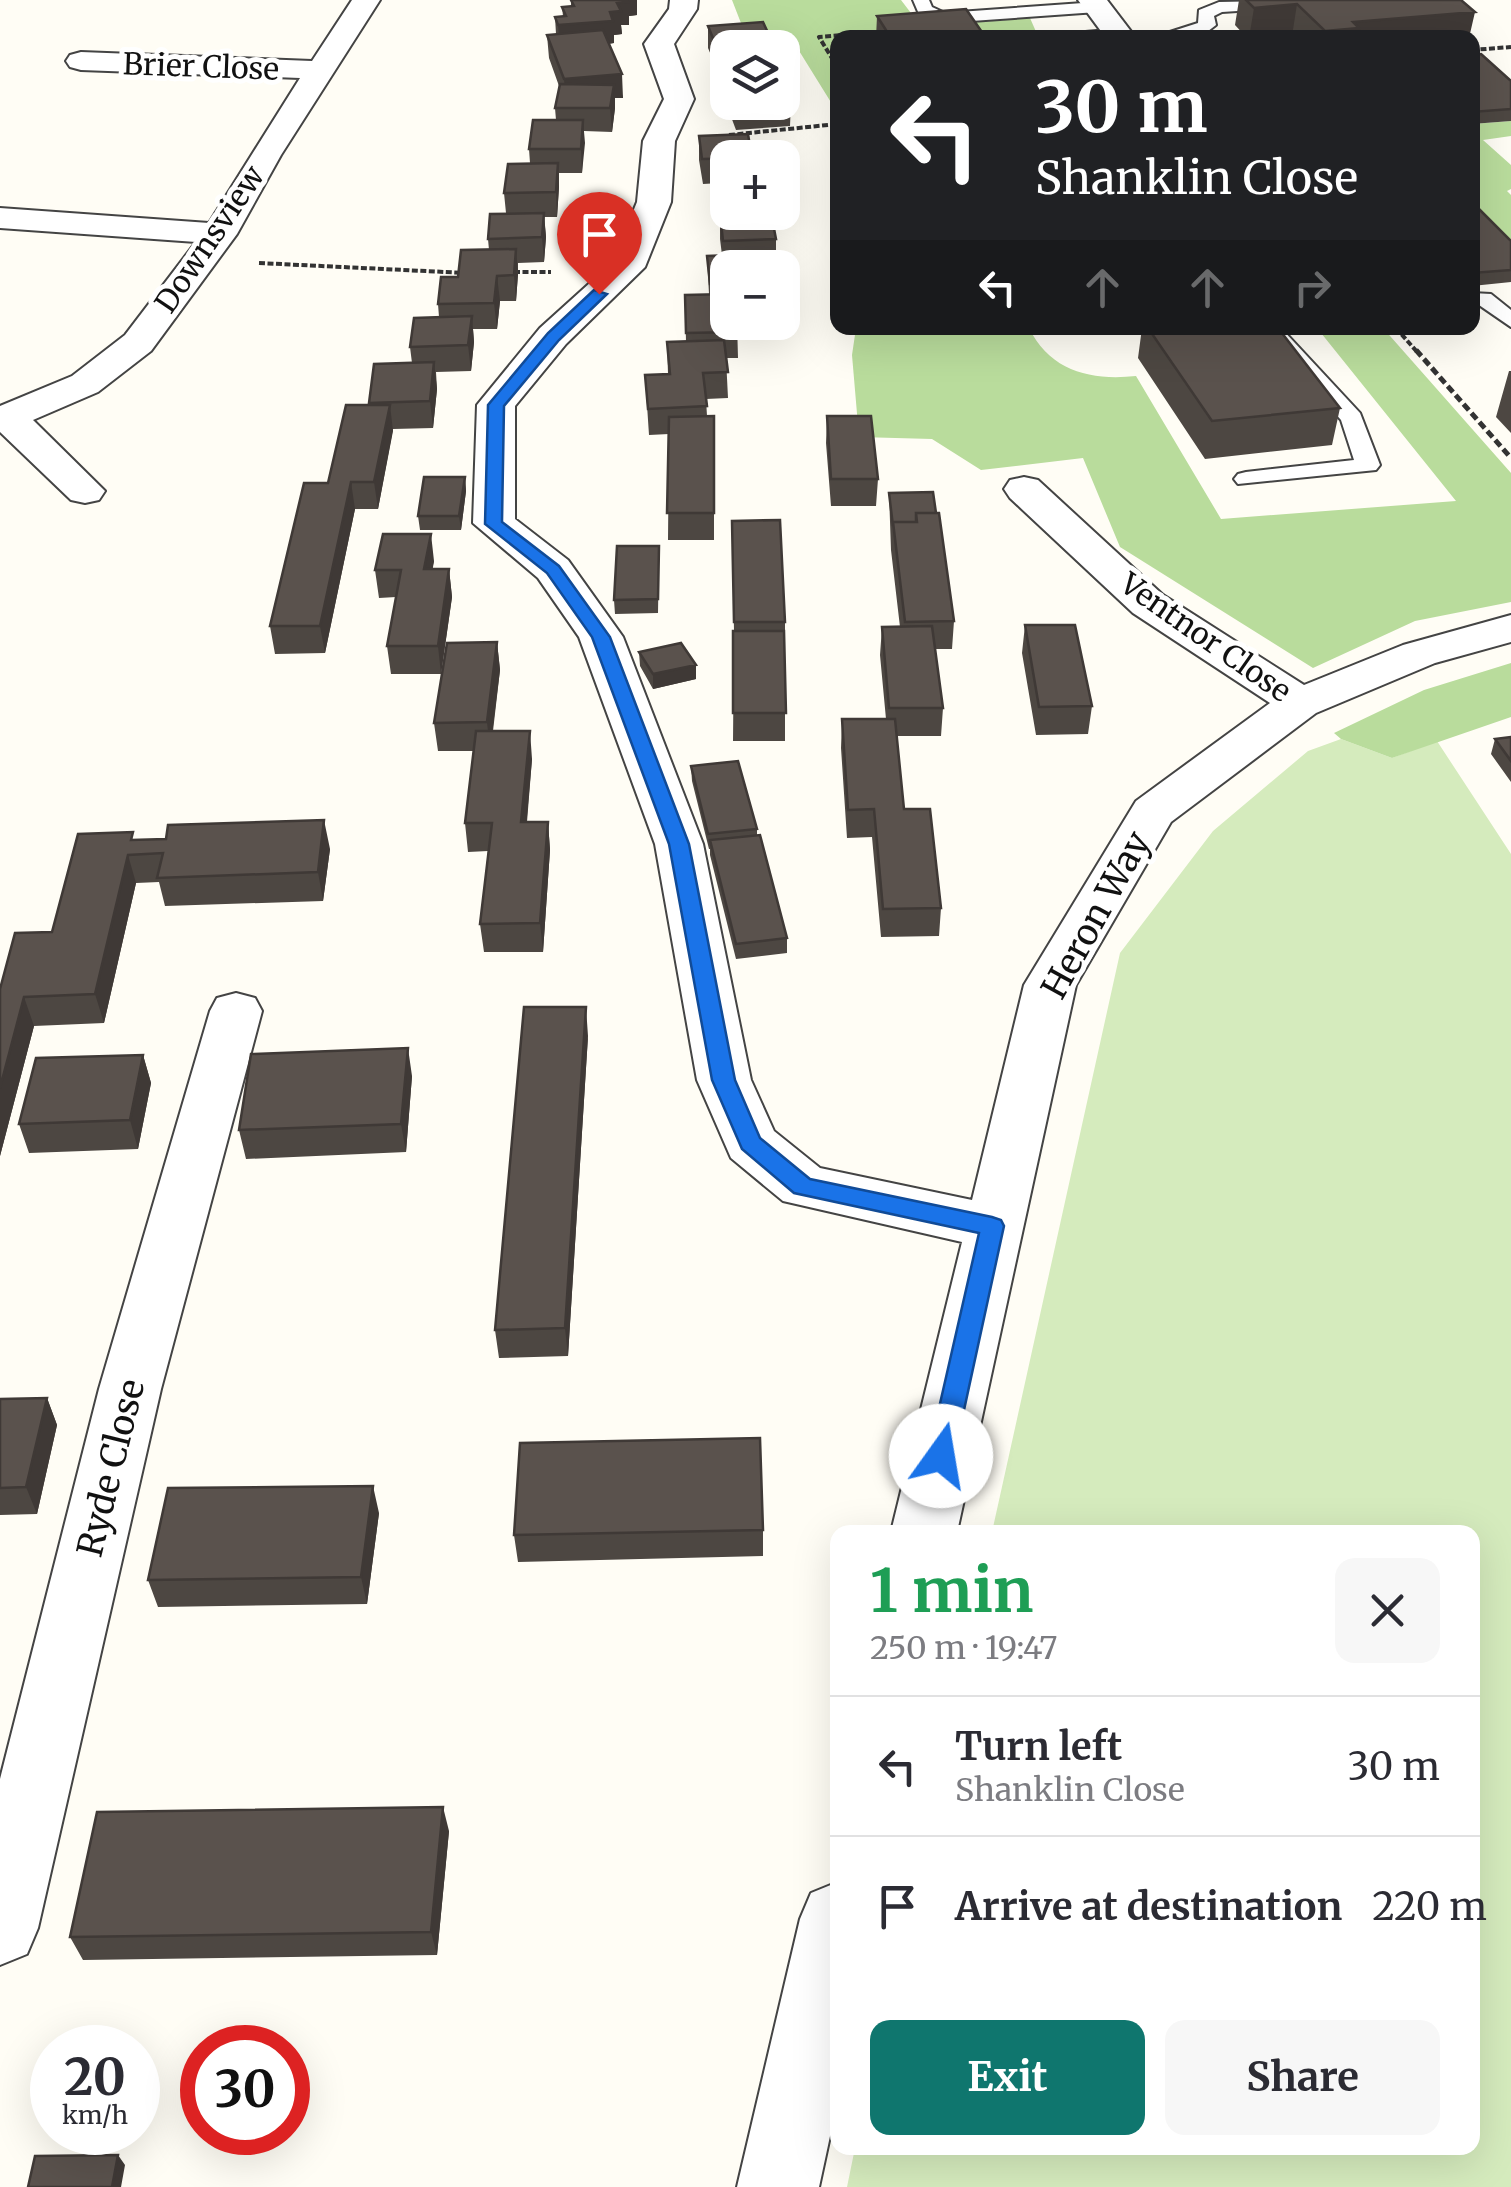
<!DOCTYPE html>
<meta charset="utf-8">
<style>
:root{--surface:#fff;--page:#f7f7f7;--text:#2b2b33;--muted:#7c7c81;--line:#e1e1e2;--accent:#0f766e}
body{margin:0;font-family:Merriweather,serif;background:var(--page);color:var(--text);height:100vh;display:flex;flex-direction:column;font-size:38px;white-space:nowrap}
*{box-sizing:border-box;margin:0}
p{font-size:32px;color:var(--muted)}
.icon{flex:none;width:55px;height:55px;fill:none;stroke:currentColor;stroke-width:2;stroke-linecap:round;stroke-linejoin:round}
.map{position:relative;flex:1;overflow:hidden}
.sheet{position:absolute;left:830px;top:1525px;width:650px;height:630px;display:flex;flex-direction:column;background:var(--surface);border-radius:20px;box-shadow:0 10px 40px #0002}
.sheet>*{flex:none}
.banner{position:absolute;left:830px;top:30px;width:650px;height:305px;border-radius:20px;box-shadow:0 10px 40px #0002;background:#202124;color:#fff;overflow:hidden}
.tools{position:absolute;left:710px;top:30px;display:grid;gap:20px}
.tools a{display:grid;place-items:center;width:90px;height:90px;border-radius:20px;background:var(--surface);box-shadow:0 10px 40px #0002;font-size:50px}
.speed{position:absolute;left:30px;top:2025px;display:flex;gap:20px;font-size:50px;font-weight:700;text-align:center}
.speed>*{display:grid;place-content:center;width:130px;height:130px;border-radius:50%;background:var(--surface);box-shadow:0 10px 40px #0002;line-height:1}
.speed small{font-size:25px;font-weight:400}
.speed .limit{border:15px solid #d22;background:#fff;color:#111}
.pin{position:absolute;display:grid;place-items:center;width:85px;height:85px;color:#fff;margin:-102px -42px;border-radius:50% 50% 50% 0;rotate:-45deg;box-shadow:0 0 10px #0007}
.pin .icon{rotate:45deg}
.me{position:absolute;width:110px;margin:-55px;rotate:13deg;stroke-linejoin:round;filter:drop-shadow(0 0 8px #0008)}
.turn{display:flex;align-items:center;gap:35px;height:210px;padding:0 40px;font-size:45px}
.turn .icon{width:130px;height:130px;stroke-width:2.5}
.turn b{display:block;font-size:70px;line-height:85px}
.lanes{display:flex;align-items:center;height:95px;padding:0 40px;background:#0003;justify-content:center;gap:50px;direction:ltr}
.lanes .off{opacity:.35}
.round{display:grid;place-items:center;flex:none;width:105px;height:105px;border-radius:20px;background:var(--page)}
.summary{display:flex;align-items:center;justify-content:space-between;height:170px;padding:0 40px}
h1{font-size:60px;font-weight:700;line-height:75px;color:#1e9e55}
.button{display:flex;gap:20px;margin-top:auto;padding:20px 40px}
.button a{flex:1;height:115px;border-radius:20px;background:var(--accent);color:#fff;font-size:40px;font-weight:700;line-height:115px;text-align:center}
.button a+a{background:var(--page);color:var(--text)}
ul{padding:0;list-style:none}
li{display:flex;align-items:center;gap:30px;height:140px;padding:0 40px;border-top:2px solid var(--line)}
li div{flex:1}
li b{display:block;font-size:38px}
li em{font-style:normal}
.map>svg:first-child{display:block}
.green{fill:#d5ebbd}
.forest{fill:#b9dc9c}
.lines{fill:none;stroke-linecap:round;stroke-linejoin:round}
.lane-casing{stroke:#444;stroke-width:4}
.street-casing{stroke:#444;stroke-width:4}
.path-far1{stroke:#333;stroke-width:4;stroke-dasharray:6 2.5;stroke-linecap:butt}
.path{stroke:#333;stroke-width:5;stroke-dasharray:8 4;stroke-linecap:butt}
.lane{fill:#fff;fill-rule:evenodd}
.street{fill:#fff;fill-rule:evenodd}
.wall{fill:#4d4742}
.shaded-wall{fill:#3f3936}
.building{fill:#5a524d;stroke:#3f3936;stroke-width:2.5}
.route{fill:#1a73e8;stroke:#114b97;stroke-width:2.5}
.labels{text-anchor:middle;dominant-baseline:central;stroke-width:10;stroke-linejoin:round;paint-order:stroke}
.far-street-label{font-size:30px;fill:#111;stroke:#fff}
.street-label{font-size:35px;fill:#111;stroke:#fff}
</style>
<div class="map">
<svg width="1511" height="2187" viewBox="0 0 1511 2187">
<rect width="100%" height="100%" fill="#fffdf5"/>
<path class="green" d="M1341,739l51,19 45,-17 74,113v1333h-664l8,-39h617v-616h-480l128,-579 93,-122 95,-80z"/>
<path class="forest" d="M732,0h169l13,17 15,9 101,-8 7,16 -199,4 -1,74 -49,-79 -42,3z
M1511,121v15l-28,4 28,25v24l-4,2 4,4v54l-38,-38 -1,-87z
M856,328h173c21,43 62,53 107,48l85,143 235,-18 -139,-173h66l128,145v129l-96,19 -102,47 -193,-121 -37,-89 -102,12 -49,-31 -73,-2 -7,-82z
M1511,663v54l-119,41 -51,-19 -7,-6 90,-43z"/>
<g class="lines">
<defs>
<path id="lane" d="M913,0h16l3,7 13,6 152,-11 8,5 -8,5 -154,11 -24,-9z
M1337,0l-8,5 -107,7 -8,4 2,9 -17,13h-48l47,-15 1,-13 20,-8z
M1119,29l6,1v8h-59l8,-5z
M1472,293l19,1 20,16v17l-32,-22h-7z
M1260,328h21l79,85 20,52 -4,5 -138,14 -4,-5 4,-5 8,-2 108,-12 -13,-40z"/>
<path id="street" d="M352,0h28l-99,155 -44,79 -86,117 -53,41 -65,28 72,71 -6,9 -14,3 -14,-3 -71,-68v-26l72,-30 53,-41 71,-93 -196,-14v-20l209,15 91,-145 -219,-8 -11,-3 -4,-6 4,-6 11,-3 231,9z
M670,0h28l-1,9 -23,35 20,55 -19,42 -4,61 -26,65 -79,77 -51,62v113l53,41 55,77 80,207 48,236 23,51 46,37 152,32 52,-215 112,-184 134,-98 -137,-90 -123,-115 -6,-9 6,-9 14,-3 14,3 125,115 141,90 99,-40 108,-30v27l-76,21 -119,50 -145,109 -95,163 -119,547h-66l71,-290 -179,-41 -52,-43 -34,-78 -42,-236 -76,-207 -41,-59 -65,-55 4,-118 63,-77 72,-65 25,-61 6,-61 21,-42 -20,-55 25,-35z
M1078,0h29l29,38h-30z
M236,993l19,5 7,13 -101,378 -123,539 -11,26 -27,11v-186l99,-390 111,-378 7,-13z
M838,1882v217l-19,88h-82l63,-268 11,-26z"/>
</defs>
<use href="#lane" class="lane-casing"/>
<use href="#street" class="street-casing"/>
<path class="path-far1" d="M1472,50l39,-3
M838,68l-19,-31 63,-5
M729,135l109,-11
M259,263l207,10
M514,272h37
M1396,328l22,25"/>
<path class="path" d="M1416,350l95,108"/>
<use href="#lane" class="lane"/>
<use href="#street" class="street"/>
</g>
<path class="wall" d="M571,0l66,15 -8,1v9h-8l1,9 -8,1v8l-5,1 14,54h-8v10l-3,24 -28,-1 -2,42h-23v14l-2,30h-13l2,20 -2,25 -26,1v11l-2,27h-16l-3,28h-24l1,13 -3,29 -35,1 1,17 -4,39 -40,1 -15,80h-23l-30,144 -50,1 -5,-28 58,-143 41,-78v-2l43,-40 -2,-16 29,-30 -1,-13 20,-27 31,-27 -1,-11 18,-26 -2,-20 26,-30 -1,-14 27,-29 -1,-12 4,-22 -10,-28 -2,-23 9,-1 -1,-17 8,-1 -1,-9h9z
M1239,0h86l144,38h-176l-1,-2 -45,2 -12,-13z
M877,16l109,22h-110z
M708,26l20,22v54h54v-38l1,22 8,16 -1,24 -54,4 -9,-24v-13l-19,-45z
M1472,55l39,26v40l-39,3z
M699,136l29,22v54h46v7h-2l4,20v25l-48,4v54h9l1,36h-12l2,40 -22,1 1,17h7v124h-46l1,-106 -20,1 -4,-60 23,-1 -1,-32h19l-1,-47 24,-1 -2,-38 15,-1 -2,-16v-25h3l-3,-31 -17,1 -4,-24z
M1472,202l39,39v41l-39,4z
M1142,328h136l62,80 -8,37 -127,14 -67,-101z
M1509,371h2v62l-15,-16z
M827,416l51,63 -2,27h-45l-5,-63z
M465,477l1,14 -5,39h-41l-2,-14z
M889,493l65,128 -2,28h-17l8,59 -2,28h-44l7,73 37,99 -2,28 -58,1 -9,-100 -25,1 -6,-90 1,-29h44l-6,-64 2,-28h18l-9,-77z
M732,521l53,101v119h-52l1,-110z
M659,546l-1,67 -43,1 -1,-14z
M434,561l-2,8h17l3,28 -11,77h-50l-4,-28 9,-49 -17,1 -4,-28z
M1025,625l67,81 -4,28 -52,1 -14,-82z
M497,642l3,28 -7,61 39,28 -5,63h21l2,28 -7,102h-59l-4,-28 8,-73 -20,1 -3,-29 9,-72h-36l-4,-28z
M639,652l57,13v14l-43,10 -13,-23z
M1511,737v45l-20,-28 4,-15z
M691,766l66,63v7l30,102v15l-51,6 -26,-104v-6h-1l-17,-68z
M135,840l195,9 -7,52 -158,5 -6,-24 -23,1 -32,140 -70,3 -34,130v-167z
M588,1036l-20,320 -69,2 -4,-28z
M143,1055l8,28 -13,66 -109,4 -10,-29z
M412,1076l-6,76 -160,7 -7,-29z
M47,1398l10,27 -20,89 -37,1v-116z
M379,1513l-12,91 -209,3 -10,-27z
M763,1530v26l-245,6 -4,-27z
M449,1831l-12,124 -354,5 -13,-23z"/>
<path class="shaded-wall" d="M625,0h12v15l-8,1v9h-8l1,9 -8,1v8l-54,5 -2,-23 52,-13 7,-9z
M1297,4l-5,32 -43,2 5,-30z
M1475,12l-6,26h-145l1,-7 28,-9z
M622,74l1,24h-8v10l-3,24 -2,-24 -44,-5 -2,-24z
M583,120l2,23 -3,30 -1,-24z
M558,163l1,24 -2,30 -1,-25z
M544,213l2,24 -2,25 -2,-25z
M516,249l2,25 -2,27 -2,-26z
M497,276l3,25 -3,28 -3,-26z
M472,316l2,26 -3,29 -3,-26z
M434,362l3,27 -4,39 -3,-27z
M390,405l3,26 -15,78 -4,-27z
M465,477l1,14 -5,39 -2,-14z
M351,482l4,27 -30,144 -5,-27z
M431,534l3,27 -6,36 -4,-28z
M449,569l3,28 -11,77 -3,-28z
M497,642l3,28 -10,80 -3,-28z
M696,665v14l-43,10v-15z
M530,731l2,28 -8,92 -3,-29z
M324,820l6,29 -7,52 -5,-29z
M548,822l2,28 -7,102 -3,-29z
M128,855l8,28 -32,140 -9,-29z
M24,997l10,29 -34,130v-68z
M586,1007l2,29 -20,320 -3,-28z
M408,1048l4,28 -6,76 -5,-28z
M143,1055l8,28 -13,66 -8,-29z
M47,1398l10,27 -20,89 -11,-27z
M373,1486l6,27 -12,91 -6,-27z
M443,1807l6,24 -12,124 -6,-23z
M118,2155l7,10 -4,22h-9z"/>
<path class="building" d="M571,0h56l1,2 -11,1 4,8 -11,1 3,9 -55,4 -3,-8 11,-1 -4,-9 12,-1z
M1246,0h215l14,12 -122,10 6,6 -34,3 -28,-27 -43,4z
M966,9l20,29h-95l-14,-22z
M763,22l12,26h-47v22h-2l-18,-44z
M603,30l19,44 -58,5 -17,-44z
M1481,54l30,27v28l-39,3v-57z
M560,84l54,1 -4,23h-55z
M782,84l9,18 -55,4 -2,-4h48z
M533,120h50l-2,29h-52z
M748,134l4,24 -50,1 -3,-23z
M558,163l-2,29 -52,1 4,-29z
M720,171h8v25h-5z
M1472,202l39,39v29l-39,3z
M544,213l-2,24 -54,2 2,-25z
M771,213l5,26 -53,2 -3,-27z
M516,249l-2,26 -17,1 -3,27 -56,1 3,-27h17l3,-27z
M760,254l2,14h-34v16h-18l-3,-28z
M728,294v28h9v10l-51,1 -1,-38z
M472,316l-4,29 -58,2 4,-29z
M1148,328h130l62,80 -128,13z
M724,340l4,32 -25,1 4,33 -59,3 -3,-34 25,-1 -3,-32z
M434,362l-4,39 -61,2 5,-39z
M346,405h44l-16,77h-23l-31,144h-50l34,-143h24z
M714,416v97h-47l2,-96z
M827,416h44l7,63h-47z
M424,477h41l-6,39h-41z
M933,492l3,21h-20v9h-23v4l-4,-33z
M916,513h23l15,108 -49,1 -12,-100h24z
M780,520l5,102h-51l-2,-101z
M383,534h48l-7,35h25l-11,77h-51l14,-76h-26z
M617,546h42l-1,53 -44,1z
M1025,625h50l17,81 -53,1z
M932,626l11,82h-54l-7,-81z
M733,631h51l2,82h-53z
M497,642l-10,80 -53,1 13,-80z
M681,643l15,22 -43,9 -14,-22z
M842,719h53l9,90h26l11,99 -58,1 -9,-100 -26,1z
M476,731h54l-9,91h27l-8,101 -60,1 12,-101h-27z
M1511,737v24l-16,-22z
M738,761l19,68 -49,5 -17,-68z
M324,820l-6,52 -161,6 6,-25 -35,2 -33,139 -71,3 -24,91v-99l15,-56 37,-1 26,-98 55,-2 -2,8 35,-1 2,-14z
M760,835l27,103 -51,6 -26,-104z
M524,1007h62l-21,321 -70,2z
M408,1048l-7,76 -162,6 12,-76z
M143,1055l-13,65 -111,4 17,-66z
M47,1398l-21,89 -26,1v-89z
M760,1438l3,92 -249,5 6,-92z
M373,1486l-12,91 -213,3 20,-92z
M443,1807l-12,125 -361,5 27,-125z
M118,2155l-6,32h-84l7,-31z"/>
<path class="route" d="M594,290l13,4 -48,46 -55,66 -2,116 57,44 51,71 79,207 46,236 25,58 50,41 182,38 9,3 3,6 -50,230 -4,8 -9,3 -9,-3 -4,-8 51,-223 -185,-40 -52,-44 -30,-69 -43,-236 -77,-207 -45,-64 -62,-49 3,-119 60,-72z"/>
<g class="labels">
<g class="far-street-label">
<text transform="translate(201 66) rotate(2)">Brier Close</text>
<text transform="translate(209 239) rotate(-56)">Downsview</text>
<text transform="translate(1206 637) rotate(35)">Ventnor Close</text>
</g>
<g class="street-label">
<text transform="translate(1096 915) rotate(-61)">Heron Way</text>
<text transform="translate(111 1468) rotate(-76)">Ryde Close</text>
</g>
</g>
</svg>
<div class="tools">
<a><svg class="icon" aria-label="layers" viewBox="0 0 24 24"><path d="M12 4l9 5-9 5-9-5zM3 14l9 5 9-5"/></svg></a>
<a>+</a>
<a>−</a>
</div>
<div class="speed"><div>20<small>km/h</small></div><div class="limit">30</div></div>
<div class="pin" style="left:599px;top:294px;background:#d93025"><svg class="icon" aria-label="arrive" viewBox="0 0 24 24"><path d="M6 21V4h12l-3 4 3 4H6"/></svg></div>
<svg class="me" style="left:941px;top:1456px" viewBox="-20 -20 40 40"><circle r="19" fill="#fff"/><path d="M0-13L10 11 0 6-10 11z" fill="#1a73e8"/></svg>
<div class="banner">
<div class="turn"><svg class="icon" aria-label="left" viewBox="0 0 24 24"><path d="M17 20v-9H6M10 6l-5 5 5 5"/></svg><div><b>30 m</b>Shanklin Close</div></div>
<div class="lanes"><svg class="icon" aria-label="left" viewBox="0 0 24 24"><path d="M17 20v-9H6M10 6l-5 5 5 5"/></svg><svg class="icon off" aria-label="ahead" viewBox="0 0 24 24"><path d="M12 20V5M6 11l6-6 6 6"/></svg><svg class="icon off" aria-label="ahead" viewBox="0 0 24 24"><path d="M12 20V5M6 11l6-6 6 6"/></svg><svg class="icon off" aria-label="right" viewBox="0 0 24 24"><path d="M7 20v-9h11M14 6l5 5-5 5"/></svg></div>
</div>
<section class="sheet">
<div class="summary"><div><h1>1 min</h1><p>250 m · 19:47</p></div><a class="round"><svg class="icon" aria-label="close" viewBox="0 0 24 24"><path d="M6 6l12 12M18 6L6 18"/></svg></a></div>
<ul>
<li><svg class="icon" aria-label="left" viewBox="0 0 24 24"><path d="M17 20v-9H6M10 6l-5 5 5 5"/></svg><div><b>Turn left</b><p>Shanklin Close</p></div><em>30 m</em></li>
<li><svg class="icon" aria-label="arrive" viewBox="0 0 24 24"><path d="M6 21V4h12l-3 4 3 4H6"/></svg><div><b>Arrive at destination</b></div><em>220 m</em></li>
</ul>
<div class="button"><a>Exit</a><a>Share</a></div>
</section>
</div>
